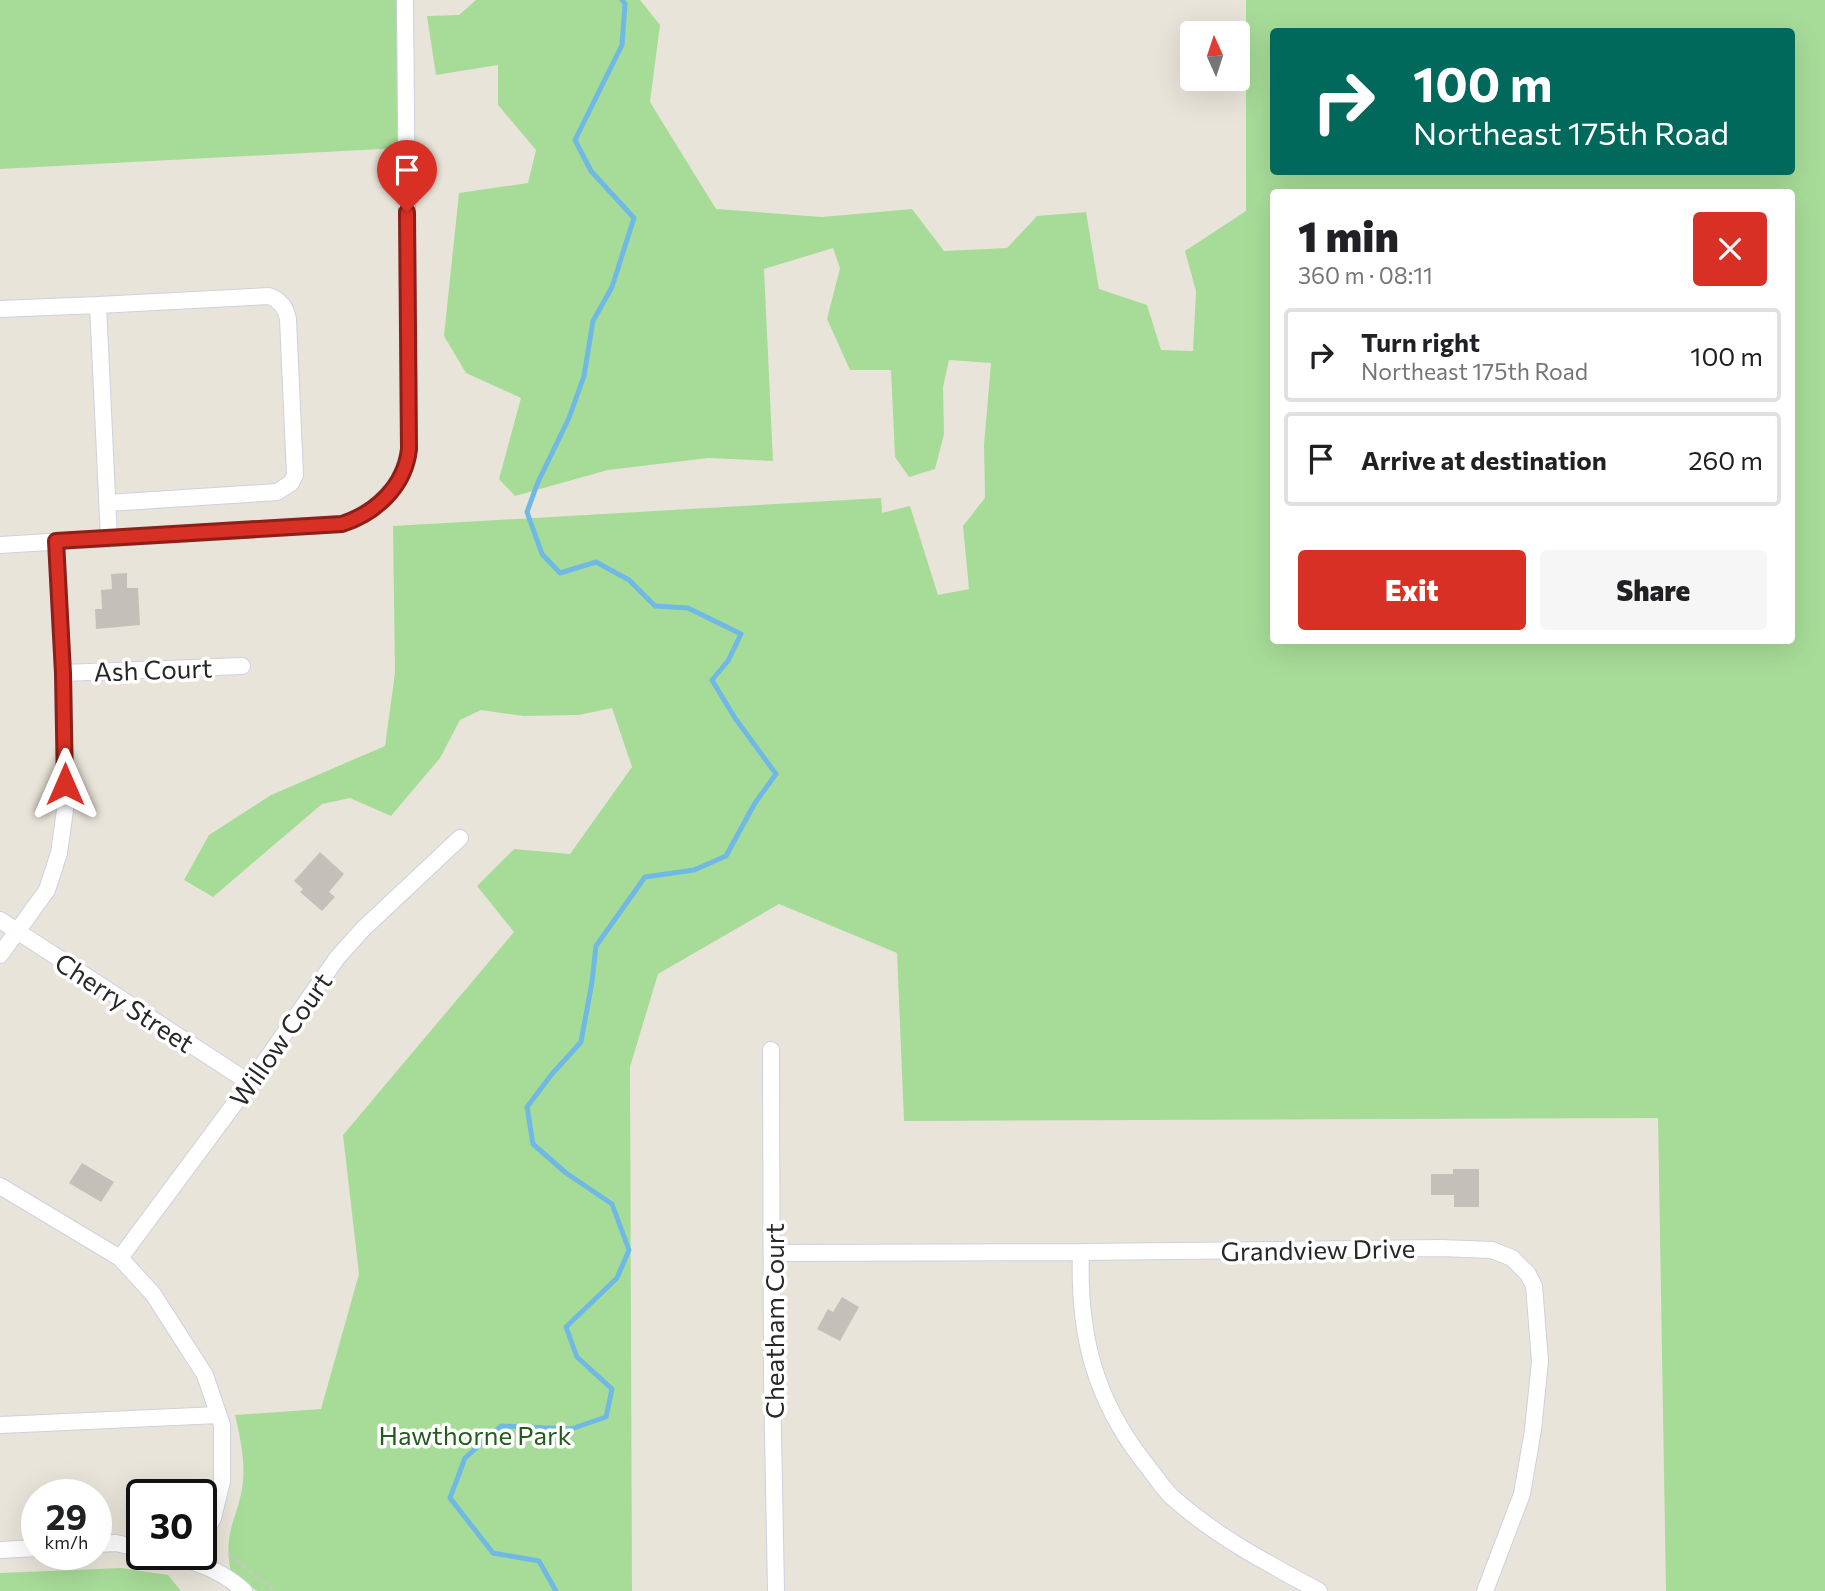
<!DOCTYPE html>
<meta charset="utf-8">
<style>
:root{--surface:#fff;--page:#f6f6f6;--text:#202124;--muted:#757577;--line:#e0e0e0;--accent:#d93025}
body{margin:0;font-family:Commissioner,sans-serif;background:var(--page);color:var(--text);height:100vh;display:flex;flex-direction:column;font-size:26px;white-space:nowrap}
*{box-sizing:border-box;margin:0}
p{font-size:23px;color:var(--muted)}
.icon{flex:none;width:38px;height:38px;fill:none;stroke:currentColor;stroke-width:2;stroke-linecap:round;stroke-linejoin:round}
.map{position:relative;flex:1;overflow:hidden}
.side{position:absolute;left:1270px;top:189px;width:525px;height:455px;display:flex;flex-direction:column;background:var(--surface);border-radius:7px;box-shadow:0 7px 28px #0002}
.side>*{flex:none}
.banner{position:absolute;left:1270px;top:28px;width:525px;height:147px;border-radius:7px;box-shadow:0 7px 28px #0002;background:#00695c;color:#fff;overflow:hidden}
.needle{width:46px;rotate:357deg}
.fabs{position:absolute;left:1180px;top:21px;display:grid;gap:14px}
.fabs a{display:grid;place-items:center;width:70px;height:70px;border-radius:7px;background:var(--surface);box-shadow:0 7px 28px #0002;font-size:35px}
.speed{position:absolute;left:21px;top:1479px;display:flex;gap:14px;font-size:35px;font-weight:700;text-align:center}
.speed>*{display:grid;place-content:center;width:91px;height:91px;border-radius:50%;background:var(--surface);box-shadow:0 7px 28px #0002;line-height:1}
.speed small{font-size:18px;font-weight:400}
.speed .limit{border:4px solid #111;border-radius:10px;background:#fff;color:#111}
.pin{position:absolute;display:grid;place-items:center;width:60px;height:60px;color:#fff;margin:-72px -30px;border-radius:50% 50% 50% 0;rotate:-45deg;box-shadow:0 0 7px #0007}
.pin .icon{rotate:45deg}
.me{position:absolute;width:77px;margin:-38px;rotate:0deg;stroke-linejoin:round;filter:drop-shadow(0 0 5px #0008)}
.turn{display:flex;align-items:center;gap:24px;height:147px;padding:0 28px;font-size:32px}
.turn .icon{width:91px;height:91px;stroke-width:2.5}
.turn b{display:block;font-size:49px;line-height:60px}
.round{display:grid;place-items:center;flex:none;width:74px;height:74px;border-radius:7px;background:var(--page)}
.headline{display:flex;align-items:center;justify-content:space-between;height:119px;padding:0 28px}
h1{font-size:42px;font-weight:800;line-height:52px}
.cta{display:flex;gap:14px;margin-top:auto;padding:14px 28px}
.cta a{flex:1;height:80px;border-radius:7px;background:var(--accent);color:#fff;font-size:28px;font-weight:800;line-height:80px;text-align:center}
.cta a+a{background:var(--page);color:var(--text)}
ul{padding:0;list-style:none}
li{display:flex;align-items:center;gap:21px;height:94px;margin:0 14px 10px;padding:0 14px;border:4px solid var(--line);border-radius:7px}
li div{flex:1}
li b{display:block;font-size:26px}
li em{font-style:normal}
.map>svg:first-child{display:block}
.green{fill:#a7dc98;fill-rule:evenodd}
.lines{fill:none;stroke-linecap:round;stroke-linejoin:round}
.stream{stroke:#71b9e5;stroke-width:5}
.building{fill:#c4c0b9}
.minor-casing{stroke:#ced0df;stroke-width:18}
.path{stroke:#c7c7c7;stroke-width:2.5;stroke-dasharray:5 3.5;stroke-linecap:butt}
.minor{stroke:#fff;stroke-width:16}
.route-casing{stroke:#8d1f18;stroke-width:18}
.route{stroke:#d93025;stroke-width:12}
.labels{text-anchor:middle;dominant-baseline:central;stroke-width:7;stroke-linejoin:round;paint-order:stroke}
.street-label{font-size:26px;fill:#272727;stroke:#fff}
.park-label{font-size:26px;fill:#235d1d;stroke:#fff}
</style>
<div class="map">
<svg width="1825" height="1591" viewBox="0 0 1825 1591">
<rect width="100%" height="100%" fill="#e9e4d9"/>
<path class="green" d="M0,0h399l1,148 -400,21z
M476,0h164l20,25 -10,77 66,107 106,8 90,-8 32,42 63,-3 30,-32 49,-4 13,77 48,16 14,45 32,1 3,-60 -11,-40 61,-40v-211h579v1591h-159l-8,-473 -754,3 -7,-168 -118,-49 -121,70 -28,93 2,524h-375l-26,-18c-9,-44 8,-54 12,-92 2,-22 -3,-45 -8,-66l86,-6 38,-135 -16,-139 171,-203 -37,-46 37,-37 56,5 62,-87 -20,-59 -33,7 -56,1 -42,-6 -21,10 -20,38 -49,58 -41,-18 -28,6 -109,93 -29,-17 25,-45 62,-40 114,-49 10,-73 -2,-147 488,-28 1,15 28,-7 28,89 31,-6 -6,-63 22,-28 -1,-53 7,-82 -42,-3 -6,27 1,47 -9,35 -26,8 -14,-20 -4,-87h-41l-23,-51 13,-51 -7,-20 -69,21 9,192 -65,-3 -100,12 -93,26 -16,-17 22,-81 -55,-25 -22,-37 15,-143 69,-10 8,-33 -38,-45v-40l-62,10 -9,-59 32,-1zM1274,32h518v140h-518zM1274,192h518v448h-518z
M121,1568l47,7 13,16h-181v-18z"/>
<g class="lines">
<path class="stream" d="M556,1591l-17,-30 -46,-8 -43,-55 15,-40 36,-32 70,3 35,-12 6,-28 -35,-32 -11,-30 51,-49 12,-28 -17,-46 -46,-31 -33,-29 -6,-37 25,-33 29,-32 11,-60 4,-36 49,-69 49,-7 32,-14 29,-53 21,-29 -41,-56 -23,-38 16,-19 13,-27 -53,-26 -33,-2 -26,-26 -33,-18 -36,11 -18,-19 -15,-42 11,-30 31,-64 15,-42 9,-55 19,-34 22,-69 -43,-47 -16,-31 47,-95 3,-41 -3,-4"/>
</g>
<path class="building" d="M127,573v15h11l2,37 -44,4 -1,-20h7l-1,-19 11,-1 -1,-15z
M320,852l24,22 -15,18 6,5 -13,14 -22,-19 3,-3 -9,-8z
M82,1163l32,19 -13,20 -32,-19z
M1453,1169h26v38h-25v-12h-23v-21h22z
M842,1297l17,10 -19,34 -23,-12 11,-20 5,3z"/>
<g class="lines">
<defs>
<path id="minor" d="M0,309l98,-4
M108,503l169,-11 14,-9 4,-8 -7,-156c-2,-12 -8,-19 -19,-23l-171,9 11,234
M0,545l342,-21c34,-11 62,-38 67,-75l-4,-449
M63,673l179,-7
M0,920l250,163
M0,955l47,-65 12,-37 6,-43 -2,-137 -7,-132
M771,1050l1,331 4,210
M0,1186l120,72 33,36 52,81 17,50v56l-9,37 -12,22
M1081,1252c-3,81 13,146 63,210 9,11 17,24 27,34 44,40 96,67 148,95
M773,1253l308,-1 360,-4 51,2 20,8 16,16 6,12 6,75 -7,69 -11,64 -37,97
M120,1258l130,-175 87,-125 26,-29 97,-91
M0,1425l218,-10
M96,1544l20,-1 26,6
M0,1550l37,-2
M164,1554c29,6 58,16 80,37"/>
</defs>
<use href="#minor" class="minor-casing"/>
<path class="path" d="M229,1555l46,36"/>
<use href="#minor" class="minor"/>
</g>
<g class="lines">
<defs>
<path id="route" d="M65,784l-2,-111 -7,-132 286,-17c34,-11 63,-38 67,-75l-2,-237"/>
</defs>
<use href="#route" class="route-casing"/>
<use href="#route" class="route"/>
</g>
<g class="labels">
<g class="street-label">
<text transform="translate(153 669) rotate(-2)">Ash Court</text>
<text transform="translate(125 1002) rotate(33)">Cherry Street</text>
<text transform="translate(280 1039) rotate(-55)">Willow Court</text>
<text transform="translate(1318 1249) rotate(-1)">Grandview Drive</text>
<text transform="translate(773 1321) rotate(-90)">Cheatham Court</text>
</g>
<g class="park-label">
<text x="475" y="1434">Hawthorne Park</text>
</g>
</g>
</svg>
<div class="fabs">
<a><svg class="needle" viewBox="-14 -14 28 28"><path d="M0-13l5 13h-10z" fill="#e53935"/><path d="M0 13l5-13h-10z" fill="#757577"/></svg></a>
</div>
<div class="speed"><div>29<small>km/h</small></div><div class="limit">30</div></div>
<div class="pin" style="left:407px;top:212px;background:#d93025"><svg class="icon" aria-label="arrive" viewBox="0 0 24 24"><path d="M6 21V4h12l-3 4 3 4H6"/></svg></div>
<svg class="me" style="left:65px;top:784px" viewBox="-20 -20 40 40"><path d="M0-17L14 15 0 8-14 15z" fill="#d93025" stroke="#fff" stroke-width="4"/></svg>
<div class="banner">
<div class="turn"><svg class="icon" aria-label="right" viewBox="0 0 24 24"><path d="M7 20v-9h11M14 6l5 5-5 5"/></svg><div><b>100 m</b>Northeast 175th Road</div></div>
</div>
<section class="side">
<div class="headline"><div><h1>1 min</h1><p>360 m · 08:11</p></div><a class="round" style="background:#d93025;color:#fff"><svg class="icon" aria-label="close" viewBox="0 0 24 24"><path d="M6 6l12 12M18 6L6 18"/></svg></a></div>
<ul>
<li><svg class="icon" aria-label="right" viewBox="0 0 24 24"><path d="M7 20v-9h11M14 6l5 5-5 5"/></svg><div><b>Turn right</b><p>Northeast 175th Road</p></div><em>100 m</em></li>
<li><svg class="icon" aria-label="arrive" viewBox="0 0 24 24"><path d="M6 21V4h12l-3 4 3 4H6"/></svg><div><b>Arrive at destination</b></div><em>260 m</em></li>
</ul>
<div class="cta"><a>Exit</a><a>Share</a></div>
</section>
</div>
